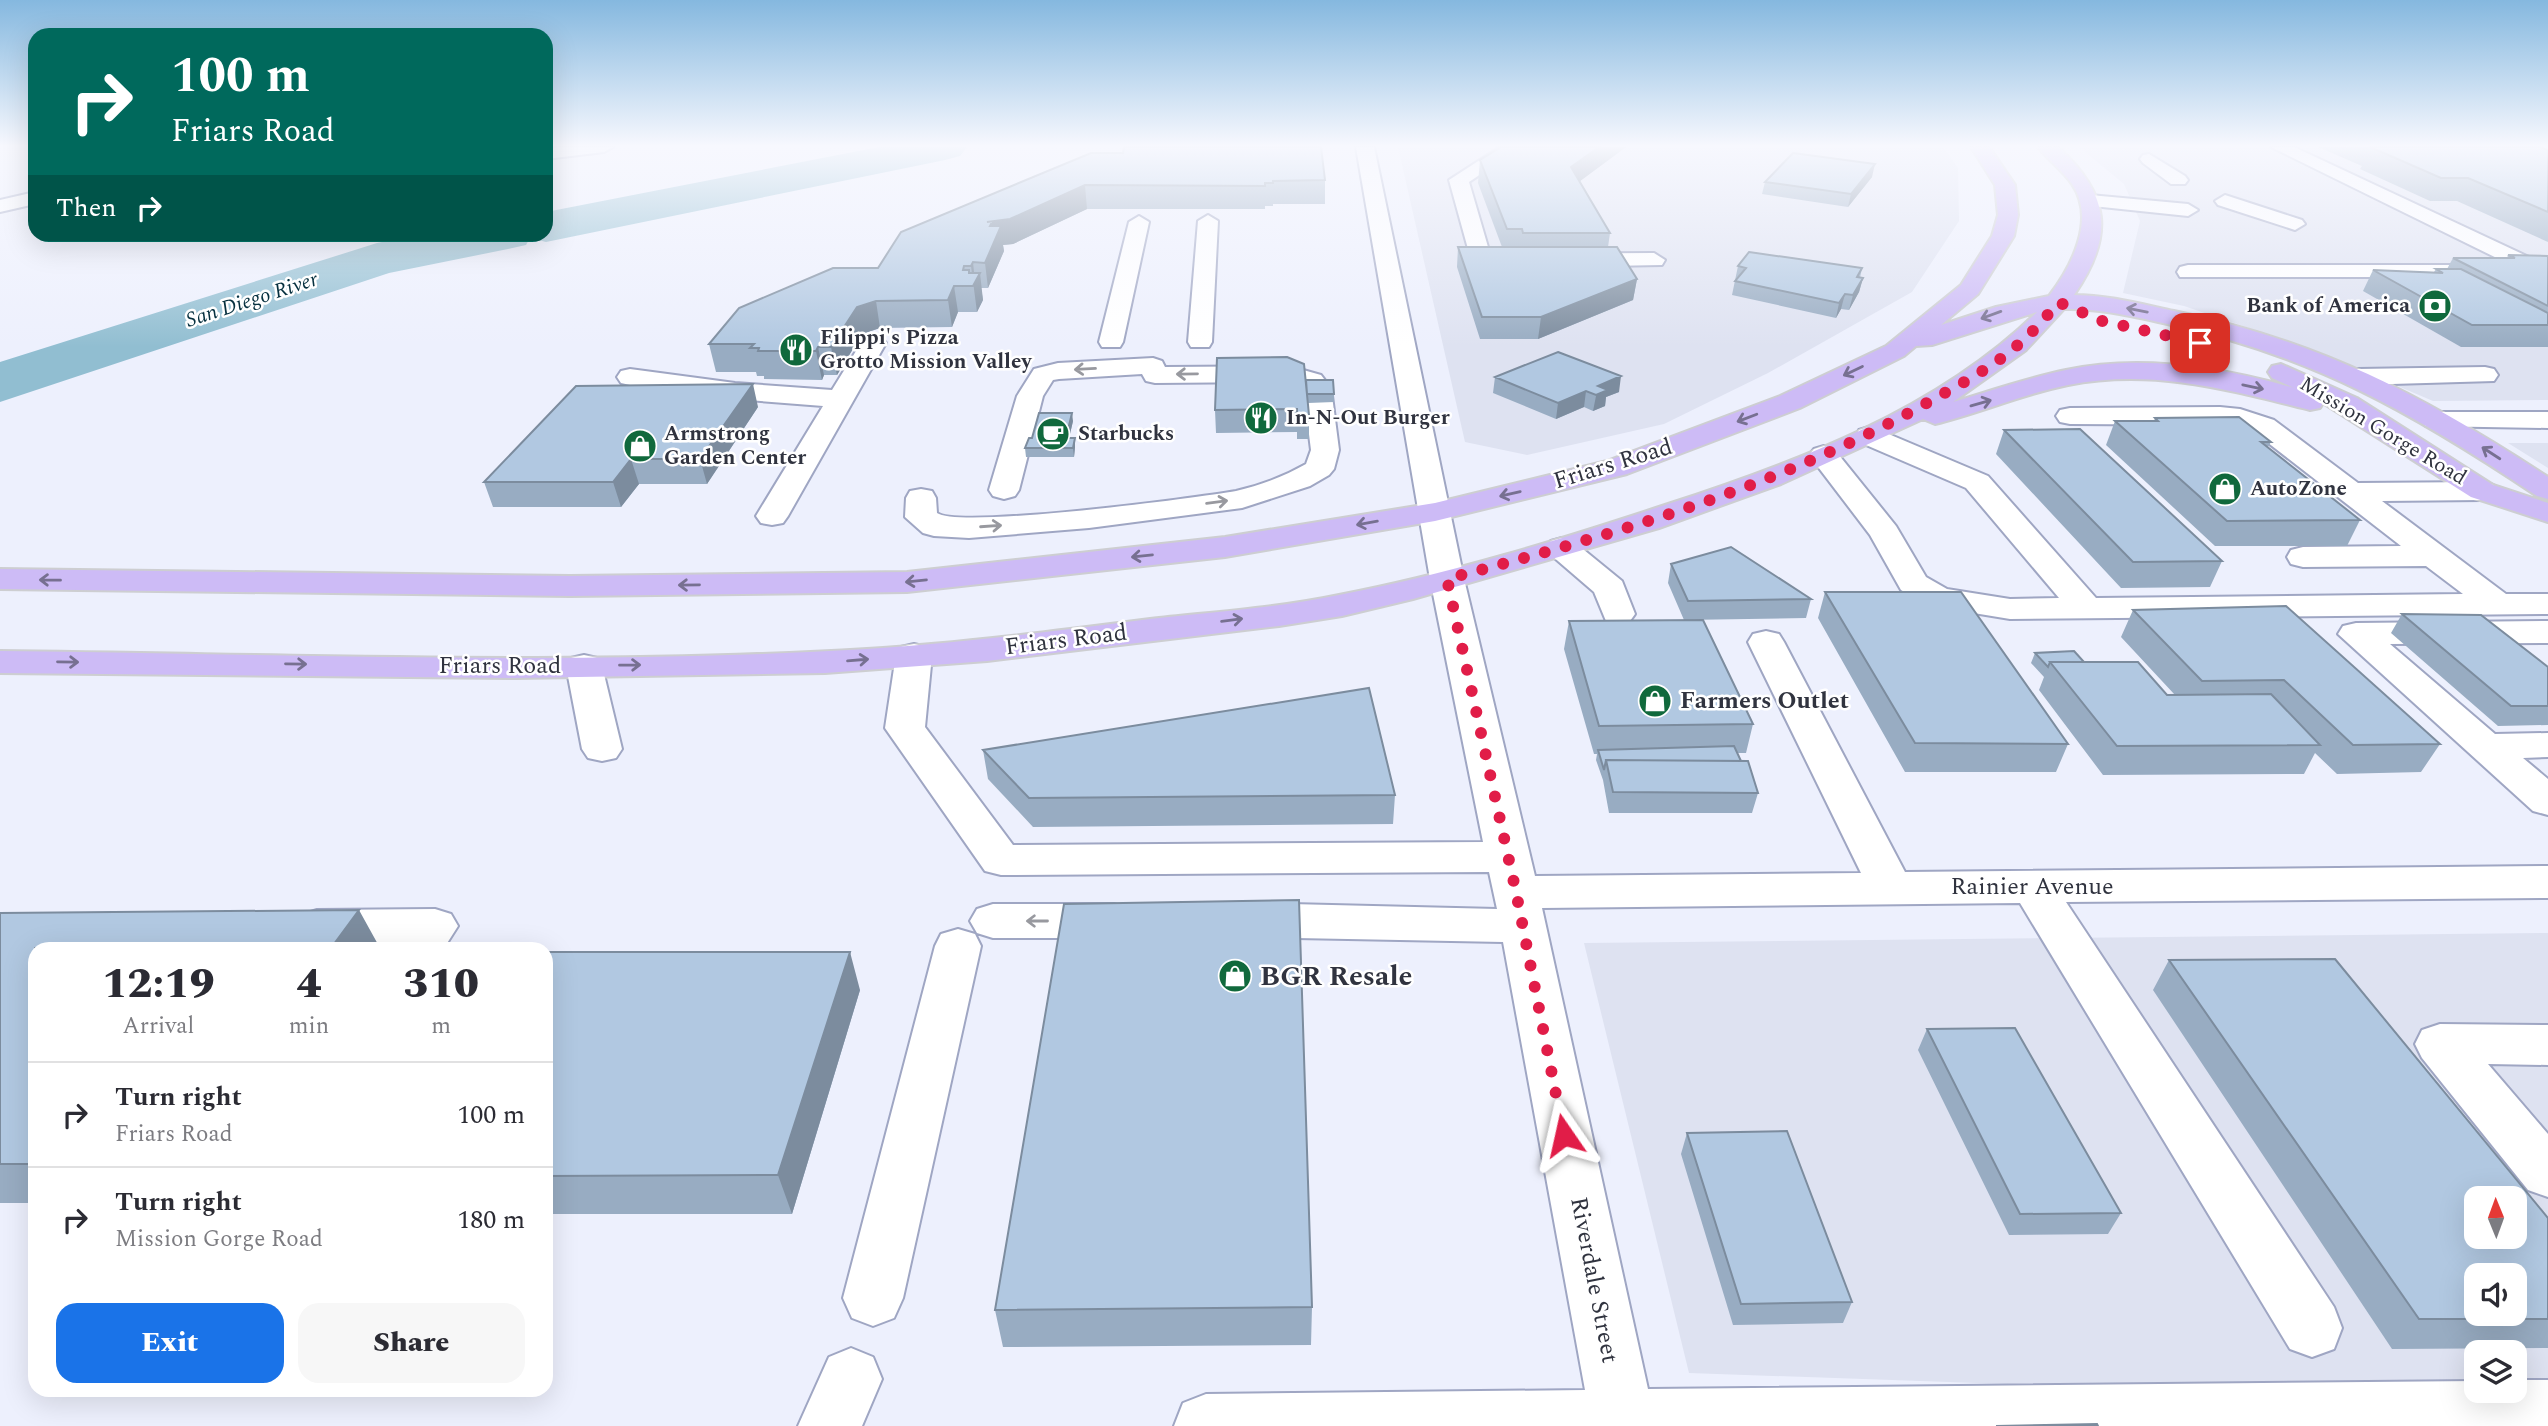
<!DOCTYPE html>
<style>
:root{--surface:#fff;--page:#f7f7f7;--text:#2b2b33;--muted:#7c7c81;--line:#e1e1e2;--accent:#1a73e8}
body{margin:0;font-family:Spectral,serif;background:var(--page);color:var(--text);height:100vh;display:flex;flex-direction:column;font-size:26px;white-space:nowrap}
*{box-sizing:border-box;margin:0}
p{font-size:23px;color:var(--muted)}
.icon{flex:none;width:38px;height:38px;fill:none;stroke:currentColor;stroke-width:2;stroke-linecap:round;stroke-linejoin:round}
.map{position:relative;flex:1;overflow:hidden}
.side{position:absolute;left:28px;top:942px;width:525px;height:455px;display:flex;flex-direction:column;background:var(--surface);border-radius:21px;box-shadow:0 7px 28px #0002}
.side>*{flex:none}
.hud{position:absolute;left:28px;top:28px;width:525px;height:214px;border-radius:21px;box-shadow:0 7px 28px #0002;background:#00695c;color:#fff;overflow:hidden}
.needle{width:46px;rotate:359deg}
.tools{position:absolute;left:2464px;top:1186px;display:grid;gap:14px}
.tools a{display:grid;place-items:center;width:63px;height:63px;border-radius:14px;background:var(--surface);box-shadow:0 7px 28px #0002;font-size:35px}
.pin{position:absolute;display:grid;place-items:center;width:60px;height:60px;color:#fff;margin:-30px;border-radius:14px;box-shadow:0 4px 10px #0006}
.me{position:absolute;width:77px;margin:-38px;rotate:349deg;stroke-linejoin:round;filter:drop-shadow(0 0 5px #0008)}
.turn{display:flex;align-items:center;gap:24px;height:147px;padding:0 28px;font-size:32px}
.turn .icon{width:91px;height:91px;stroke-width:2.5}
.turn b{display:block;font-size:49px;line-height:60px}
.then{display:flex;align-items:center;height:66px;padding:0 28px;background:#0003;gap:14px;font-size:26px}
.eta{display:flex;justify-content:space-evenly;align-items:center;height:119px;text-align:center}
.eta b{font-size:42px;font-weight:800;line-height:49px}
.action{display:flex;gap:14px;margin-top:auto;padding:14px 28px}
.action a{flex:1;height:80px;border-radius:21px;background:var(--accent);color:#fff;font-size:28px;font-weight:800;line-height:80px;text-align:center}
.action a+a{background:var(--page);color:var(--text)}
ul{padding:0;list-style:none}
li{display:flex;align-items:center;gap:21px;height:105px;padding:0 28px;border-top:2px solid var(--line)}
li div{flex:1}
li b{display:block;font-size:26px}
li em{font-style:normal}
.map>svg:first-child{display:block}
.built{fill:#dee2f1;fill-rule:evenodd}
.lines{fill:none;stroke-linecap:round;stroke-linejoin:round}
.river{fill:#91bed1;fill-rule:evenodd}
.minor-casing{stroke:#9fa6c3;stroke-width:4}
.major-casing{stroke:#cdced1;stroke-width:4}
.minor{fill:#fff;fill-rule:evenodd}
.major{fill:#cdbbf6;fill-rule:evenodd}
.wall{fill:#98acc2}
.shaded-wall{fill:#7c8c9e}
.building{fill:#b1c8e1;stroke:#7c8c9e;stroke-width:2;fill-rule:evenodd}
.oneway{stroke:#777091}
.oneway2{stroke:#98999f}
.route{stroke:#e11d48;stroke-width:12;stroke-dasharray:0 21.6}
.labels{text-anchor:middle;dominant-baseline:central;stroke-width:5;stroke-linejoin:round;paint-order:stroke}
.far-water-label{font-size:21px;font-style:italic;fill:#06303f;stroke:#fff}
.far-poi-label{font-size:21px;font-weight:bold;fill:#30333f;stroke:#fff;text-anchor:start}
.far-street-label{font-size:21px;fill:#30333f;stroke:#fff}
.street-label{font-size:24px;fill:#30333f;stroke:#fff}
.poi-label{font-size:24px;font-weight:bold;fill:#30333f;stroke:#fff;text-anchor:start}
.near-poi-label{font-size:28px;font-weight:bold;fill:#30333f;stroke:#fff;text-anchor:start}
</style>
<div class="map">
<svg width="2548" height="1426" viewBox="0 0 2548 1426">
<rect width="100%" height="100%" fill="#edf0fd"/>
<path class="built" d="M1398,147h545l15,21 1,53 -47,71 -144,81 -104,51 -137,31 -62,-13z
M2079,147h456l13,5v248l-115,1 -125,-53 -124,-42 -61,-13 17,-72 -16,-37z
M2508,443h40v25z
M2548,933v470l-859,-30 -105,-430zM2476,1199h39v38h-39zM2476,1276h39v38h-39zM2476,1353h39v38h-39z"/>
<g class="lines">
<path class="river" d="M879,147h88l-7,9 -15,4 -399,82 -16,-4 -4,7 -18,4 -119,24 -389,129v-40l377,-119 46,-9h123v-22z"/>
<defs>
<path id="minor" d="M560,147h53l-9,5 -58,7v-10z
M1356,147h18l90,432 71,297 326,-3 -113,-231 5,-8 13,-3 13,3 5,8 121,230 643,-6v32l-482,4 268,405 8,21 -8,21 -22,8 -22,-8 -270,-446 -478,5 106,481 828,-8v10h39v-11h33v46h-1374l9,-23 23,-9 379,-4 -82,-448 -255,-5 -16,-5 -7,-12 7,-12 16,-5 249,6 -8,-37 -488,3 -16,-4 -100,-143 11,-73 5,-8 13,-3 13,3 5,8 -7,72 88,118 470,-3 -53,-263z
M1500,147h21l-52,35 19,65 17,7 149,-1 11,7 -3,5 -160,3 -32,-12 -21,-76z
M2271,147h23l254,119v11h-368l-3,-5 3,-5 8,-2h323z
M2149,154l36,22 3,4 -3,4h-14l-28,-21 -3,-4 3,-4z
M35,192v12l-35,8v-12z
M2090,195l98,9 10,6 -10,6 -105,-11 -3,-4z
M2225,195l77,25 3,4 -10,6 -77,-25 -3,-4z
M1208,215l10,6 -6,121 -3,5h-18l-3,-5 10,-121z
M1139,216l10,6 -26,120 -3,5h-18l-3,-5 30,-120z
M873,335l9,3 4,5 -98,173 -5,7 -11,2 -11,-2 -5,-7 67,-110 -88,-7 -105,-14 -9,-2 -4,-6 4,-6 9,-2 105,14 97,7 32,-52z
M1153,358l9,3 3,6 124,-1 32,9 10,13 8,62 -5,19 -5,6 -19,11 -68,22 -153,20 -120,10 -35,-2 -11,-3 -18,-16 1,-19 4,-7 11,-2 11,2 4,7 1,15c22,16 259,-15 299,-22 23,-5 49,-15 70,-27l5,-14 -8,-63 -16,-5 -132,1 -9,-2 -4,-7 -83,5 -6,1 -10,16 -24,94 -4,6 -11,3 -11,-3 -4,-6 28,-94 17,-27 24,-6z
M2485,367l9,2 4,6 -4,6 -136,4 -9,-2 -4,-6 4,-6 9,-2z
M2220,407l20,2 34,11 84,63 124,-1 11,3 4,6 -4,6 -11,3 -100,1 124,93h42v20l-538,5 -85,-14 -24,-15 -31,-55 -61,-80 5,-6 10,-3 10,3 62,77 30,51 21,12 63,10 49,-1 -93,-110 -107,-46 -4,-6 4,-6 10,-3 10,3 109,46 108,122 367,-4 -37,-28 -123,1 -12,-3 -4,-7 4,-7 12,-3 98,-1 -147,-114 -19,-7 -165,-1 -10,-2 -4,-6 4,-6 10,-2z
M2436,412h112v16l-122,-2 -4,-6 4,-6z
M1562,538l11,3 49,40 13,33 -5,7 -12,3 -12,-3 -12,-29 -43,-37 -5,-7 5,-7z
M2548,621v22l-158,1 105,90 53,-1v24l-25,1 25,21v36l-15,-4 -195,-177 5,-8 13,-3z
M584,655l13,3 5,8 20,83 -6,9 -14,3 -14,-3 -6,-9 -16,-83 5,-8z
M993,904h121l16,5 7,12 -7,12 -16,5h-121l-16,-5 -7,-12 7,-12z
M435,909l16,5 7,12 -14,22h-47l2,-5 -82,1 -16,-5 -7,-12 7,-12 16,-5z
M958,929l17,5 6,12 -78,352 -9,20 -21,8 -21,-8 -9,-20 92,-352 6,-12z
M2440,1024l108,1v40l-60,-1 60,70v63l-20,-7 -106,-132 -7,-14 7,-14z
M851,1348l22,9 9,22 -20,47h-64l31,-69z"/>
<path id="major" d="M1971,147h18l26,38 3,30 -4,21 -36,58 -37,31 55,-18 53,-11c23,-30 47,-77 23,-112 -10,-14 -24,-24 -34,-37h20c52,47 57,89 16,148 34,0 67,9 100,16 146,30 250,85 374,166v22l-11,-3c-124,-83 -225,-141 -374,-173 -32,-7 -66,-15 -99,-14l-38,41 -73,52c37,-11 74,-24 113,-32 75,-16 155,-3 228,18l-22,-10 -4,-6 4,-6 9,-2 76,34 136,87 55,18v19l-77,-25 -148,-94 -3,5 -10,2c-81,-20 -157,-42 -242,-25 -45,9 -88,28 -133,39l-12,-5 -142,65 -122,44 -246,71 -71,17 -63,10 -292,35 -162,12 -309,5 -516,-5v-22c288,3 578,15 867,-2 95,-6 189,-18 283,-30 63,-7 127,-11 189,-24 110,-21 220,-55 326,-90 130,-42 272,-95 372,-193l-105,33 -16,1 -12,10 -104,52 -173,66 -192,47 -210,36 -318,35 -337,4 -570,-7v-20l570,7 337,-4 318,-35 210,-34 172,-42 173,-65 106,-50 75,-61 31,-49 6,-21 -3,-30z"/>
</defs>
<use href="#minor" class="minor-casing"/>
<use href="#major" class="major-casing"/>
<use href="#minor" class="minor"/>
<use href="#major" class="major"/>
</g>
<path class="wall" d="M1626,147l-46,34 30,52 -2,14 29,32 -4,21 -95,39h-58l-23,-72 1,-20h44l-24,-64 2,-23z
M2318,147h222l8,3v92l-91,-41h-27l-70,-32 2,-3z
M1091,153l234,27v24h-52v2h-8v3h-178l-74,35 -10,1 1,6 -16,37h-7l2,12 -6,12h-19l-6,15 -72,1 -18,6 -25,41h-13l-2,5 -58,-1v-3h-7l-1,-4h-40l-7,-28 169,-76z
M1872,177l-24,30 -86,-13 3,-12z
M2508,255l40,1v91h-87l-98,-56 10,-21 61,2 2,-3h11l6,-11h54z
M1738,266l124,2 -2,10h3l-4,14 -10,18 -8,-1 -5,9 -104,-23z
M1495,377l124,15 -13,5 -1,9 -12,5 -9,-4 -28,12 -63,-26z
M1306,380l28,14v8l-26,1 1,12v24h-12v-7l-81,1 -1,-23z
M758,407l-51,77h-68l-18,23h-128l-9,-25z
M2155,418l116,24 -3,5 92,73 -13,26h-132l-109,-101 9,-24h39z
M1073,421l-4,17 6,9 -1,10h-48l-1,-9 7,-10z
M2004,430l218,131 -12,26 -89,1 -125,-134z
M1671,564l140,35 -5,19 -122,2 -16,-37z
M1825,592l243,152 -12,28h-151l-87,-154z
M2133,610l307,134 -19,28 -84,2 -22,-21 -11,21 -201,1 -64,-85 5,-13 -13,-14 4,-10 49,9 83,33h8l-54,-58z
M2402,614l146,53v58l-50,1 -107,-93z
M1569,621l184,103 -7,29h-9l21,40 -6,20h-143l-6,-33 -7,-20 1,-6h-3l-30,-105z
M983,750l412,45 -2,29 -360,3 -45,-48z
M0,913l380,35h-345v255h-35z
M546,952l314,38 -68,224h-246z
M2169,960l379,258v130l-156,1 -239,-359z
M1927,1029l194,184 -13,21 -99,1 -91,-185z
M1687,1133l165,169 -9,21 -110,2 -52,-171z
M1312,1307l-1,38 -308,2 -8,-37z"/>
<path class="shaded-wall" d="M1599,147h27l-58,43 3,-23z
M1875,164l-3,13 -24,30 3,-13z
M1085,185l2,24 -74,35 -10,1 1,6 -16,37 -3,-25 2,-41z
M973,262l2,20 5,-9 3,27 -6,12 -6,-46z
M1863,278l-4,14 -10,18 4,-15z
M1637,279l-4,21 -95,39 3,-22z
M954,286l4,26 -6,15 -4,-27z
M1845,294l-4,15 -5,9 3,-15z
M876,301l4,27 -18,6 -25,41 -6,-28 26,-40z
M818,347l6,28 -2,5 -6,-29z
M1621,376l-2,16 -13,5 -1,9 -12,5 5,-25z
M753,384l5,23 -51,77 -7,-25z
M1586,391l-2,16 -28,12 2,-16z
M1072,413l1,8 -6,26 -1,-9z
M1075,438v9l-1,10 -1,-9z
M631,459l8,25 -18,23 -8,-25z
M359,910l21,38h-49z
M850,952l10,38 -68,224 -14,-39z"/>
<path class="building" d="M1124,147h197l4,33 -52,1v2h-8v3l-180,-1 -75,34 -23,3h5l-2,4h11l-16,37 -12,-1 -2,4h-7l-1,4h6v3h11l-7,13h-19l-6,14 -72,1 -19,6 -26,40h-13l-2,4h-58l1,-3h-9l4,-4h-45l30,-36 94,-40h45l23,-36 190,-79h32z
M1501,147h98l-28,20 39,66h-87l-1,-4h-15l-27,-69z
M2370,147h170l8,3v62l-80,-34h-27z
M1793,153l82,11 -24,30 -86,-12z
M1458,247h159l20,32 -96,38h-59z
M1749,252l113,16 -5,9 6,1 -10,17 -8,-1 -6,9 -104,-22 11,-13 -8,-2z
M2508,255l40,1v50l-95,-48h62z
M2436,269h25l87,44v12h-76l-99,-55 70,3z
M1558,352l63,24 -23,10 10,4 -12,5 -10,-4 -28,12 -63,-26z
M1287,357l17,7 5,51h-12v-6l-82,1 2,-52z
M1306,380h27l1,14h-27z
M753,384l-53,75h-69l-18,23h-129l92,-96z
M1039,413h33l-6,25h9l-2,10h-48l4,-10h3z
M2239,417l32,25h-10l99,78 -133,1 -112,-100h43l-3,-3z
M2080,429l142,132 -89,1 -129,-132z
M1731,547l80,52 -123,2 -17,-37z
M1825,592h136l107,152 -153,-1z
M2286,606l154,138 -87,1 -69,-65 -82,1 -69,-71z
M2402,614l79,1 67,52v39h-37z
M1703,620l50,104 -154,2 -30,-105z
M2074,651l10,11h-34l-2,5 -13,-14z
M2050,662h88l29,33 104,-1 49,51 -203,1z
M1369,688l26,107 -366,3 -46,-48z
M1734,746l7,15 -135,-1 -2,10 -6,-20z
M1606,760l142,1 10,32 -145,-1z
M1299,900l13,407 -317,3 69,-406z
M359,910l-28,38h-296v216h-35v-251z
M546,952h304l-72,223 -232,1z
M2335,959l213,259v101h-129l-250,-359zM2476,1199h39v38h-39zM2476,1276h39v38h-39z
M2015,1028l106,185 -101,1 -93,-185z
M1787,1131l65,171 -111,2 -54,-171z
M2097,1424l1,2h-102z"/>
<defs><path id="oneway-shaft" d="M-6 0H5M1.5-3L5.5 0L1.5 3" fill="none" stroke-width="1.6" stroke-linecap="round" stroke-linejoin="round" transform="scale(1.75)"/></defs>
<g class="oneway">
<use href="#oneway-shaft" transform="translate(2137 310) rotate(-169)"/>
<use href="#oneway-shaft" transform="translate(1991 315) rotate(160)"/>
<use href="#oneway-shaft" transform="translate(1853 371) rotate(154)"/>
<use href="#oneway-shaft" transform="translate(2253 387) rotate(12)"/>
<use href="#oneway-shaft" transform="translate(1981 403) rotate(-16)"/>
<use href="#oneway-shaft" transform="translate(1747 418) rotate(159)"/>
<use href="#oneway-shaft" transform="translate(2491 453) rotate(-147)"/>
<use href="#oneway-shaft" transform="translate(1510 494) rotate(167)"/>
<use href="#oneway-shaft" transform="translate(1367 523) rotate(170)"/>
<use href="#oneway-shaft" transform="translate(1142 556) rotate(174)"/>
<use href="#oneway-shaft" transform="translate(50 580) rotate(-179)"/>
<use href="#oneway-shaft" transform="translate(916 581) rotate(174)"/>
<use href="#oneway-shaft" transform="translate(689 585) rotate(179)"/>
<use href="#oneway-shaft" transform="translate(1232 620) rotate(-7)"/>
<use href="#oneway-shaft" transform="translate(858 660) rotate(-5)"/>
<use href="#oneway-shaft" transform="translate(68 662) rotate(1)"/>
<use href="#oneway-shaft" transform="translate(296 664) rotate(1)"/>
<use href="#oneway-shaft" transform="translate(630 665) rotate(-1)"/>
</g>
<g class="oneway2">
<use href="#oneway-shaft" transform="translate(1085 369) rotate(177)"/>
<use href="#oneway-shaft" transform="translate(1187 374) rotate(179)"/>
<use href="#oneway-shaft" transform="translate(1217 502) rotate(-7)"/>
<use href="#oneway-shaft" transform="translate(991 526) rotate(-4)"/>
<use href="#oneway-shaft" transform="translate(1037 921) rotate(180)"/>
</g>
<linearGradient id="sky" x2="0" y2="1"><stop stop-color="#85b8df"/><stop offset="0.42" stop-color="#f7f8fe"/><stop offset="1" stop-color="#f7f8fe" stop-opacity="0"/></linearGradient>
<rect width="2548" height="347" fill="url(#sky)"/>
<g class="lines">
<path class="route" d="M1564,1135l-48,-243 -69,-313c164,-44 329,-91 478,-175 57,-32 92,-49 133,-102l44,19 98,22"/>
</g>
<defs>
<symbol id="bank-disc" viewBox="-11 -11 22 22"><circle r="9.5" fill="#10693c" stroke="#fff"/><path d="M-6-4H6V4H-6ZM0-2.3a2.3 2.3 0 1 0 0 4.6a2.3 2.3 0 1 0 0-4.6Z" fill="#fff"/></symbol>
<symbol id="restaurant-disc" viewBox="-11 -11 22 22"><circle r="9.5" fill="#10693c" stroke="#fff"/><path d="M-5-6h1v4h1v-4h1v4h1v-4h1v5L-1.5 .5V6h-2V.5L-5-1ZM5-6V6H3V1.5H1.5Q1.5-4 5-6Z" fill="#fff"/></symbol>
<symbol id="cafe-disc" viewBox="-11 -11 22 22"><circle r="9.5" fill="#10693c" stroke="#fff"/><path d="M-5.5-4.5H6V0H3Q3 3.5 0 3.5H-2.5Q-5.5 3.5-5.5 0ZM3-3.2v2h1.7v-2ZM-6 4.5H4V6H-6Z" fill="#fff"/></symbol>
<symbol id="shop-disc" viewBox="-11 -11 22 22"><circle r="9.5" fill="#10693c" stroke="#fff"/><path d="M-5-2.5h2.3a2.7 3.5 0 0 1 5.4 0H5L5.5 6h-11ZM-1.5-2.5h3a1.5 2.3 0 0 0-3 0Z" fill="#fff"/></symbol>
</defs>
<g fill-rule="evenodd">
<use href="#bank-disc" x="2416" y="287" width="38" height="38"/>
<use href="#restaurant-disc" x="777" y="331" width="38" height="38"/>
<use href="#restaurant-disc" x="1242" y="399" width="38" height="38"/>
<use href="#cafe-disc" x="1034" y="415" width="38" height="38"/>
<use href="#shop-disc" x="621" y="427" width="38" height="38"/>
<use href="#shop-disc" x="2206" y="470" width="38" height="38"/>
<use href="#shop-disc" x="1636" y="682" width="38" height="38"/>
<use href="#shop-disc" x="1216" y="957" width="38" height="38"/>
</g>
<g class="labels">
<g class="far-water-label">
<text transform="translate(252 300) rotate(-18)">San Diego River</text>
</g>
<g class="far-poi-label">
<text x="2410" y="306" text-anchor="end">Bank of America</text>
<text x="820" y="338">Filippi's Pizza<tspan x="820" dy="24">Grotto Mission Valley</tspan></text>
<text x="1286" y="418">In-N-Out Burger</text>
<text x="664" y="434">Armstrong<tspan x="664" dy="24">Garden Center</tspan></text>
<text x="1078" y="434">Starbucks</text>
<text x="2250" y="489">AutoZone</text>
</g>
<g class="far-street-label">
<text transform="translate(2383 431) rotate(31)">Mission Gorge Road</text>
</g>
<g class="street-label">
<text transform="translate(1613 464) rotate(-17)">Friars Road</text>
<text transform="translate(1066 640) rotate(-7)">Friars Road</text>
<text x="500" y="666">Friars Road</text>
<text x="2032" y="887">Rainier Avenue</text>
<text transform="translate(1594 1280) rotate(79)">Riverdale Street</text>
</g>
<g class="poi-label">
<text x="1680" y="701">Farmers Outlet</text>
</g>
<g class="near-poi-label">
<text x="1260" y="976">BGR Resale</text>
</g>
</g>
</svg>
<div class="tools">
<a><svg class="needle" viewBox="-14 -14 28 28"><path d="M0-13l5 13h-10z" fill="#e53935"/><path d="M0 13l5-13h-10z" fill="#7c7c81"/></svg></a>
<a><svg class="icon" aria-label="sound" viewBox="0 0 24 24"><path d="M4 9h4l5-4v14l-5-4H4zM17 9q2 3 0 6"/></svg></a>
<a><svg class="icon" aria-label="layers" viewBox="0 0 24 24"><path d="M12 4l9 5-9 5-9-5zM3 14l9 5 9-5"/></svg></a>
</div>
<div class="pin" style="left:2200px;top:343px;background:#d93025"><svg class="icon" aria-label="arrive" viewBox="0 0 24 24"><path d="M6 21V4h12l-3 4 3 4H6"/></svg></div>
<svg class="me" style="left:1564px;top:1135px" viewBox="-20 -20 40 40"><path d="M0-17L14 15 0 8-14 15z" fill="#e11d48" stroke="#fff" stroke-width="4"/></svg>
<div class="hud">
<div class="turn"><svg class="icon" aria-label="right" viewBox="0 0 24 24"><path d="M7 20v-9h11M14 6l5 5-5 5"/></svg><div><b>100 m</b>Friars Road</div></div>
<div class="then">Then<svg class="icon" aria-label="right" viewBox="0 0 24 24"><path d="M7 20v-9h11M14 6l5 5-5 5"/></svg></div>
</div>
<section class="side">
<div class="eta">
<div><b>12:19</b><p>Arrival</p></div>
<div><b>4</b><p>min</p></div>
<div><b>310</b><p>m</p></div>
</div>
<ul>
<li><svg class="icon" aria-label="right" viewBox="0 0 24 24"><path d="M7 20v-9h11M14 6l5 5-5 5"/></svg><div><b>Turn right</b><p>Friars Road</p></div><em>100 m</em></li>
<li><svg class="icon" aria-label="right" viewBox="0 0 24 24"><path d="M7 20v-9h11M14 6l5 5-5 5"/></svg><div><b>Turn right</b><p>Mission Gorge Road</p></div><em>180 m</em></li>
</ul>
<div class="action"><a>Exit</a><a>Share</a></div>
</section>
</div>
